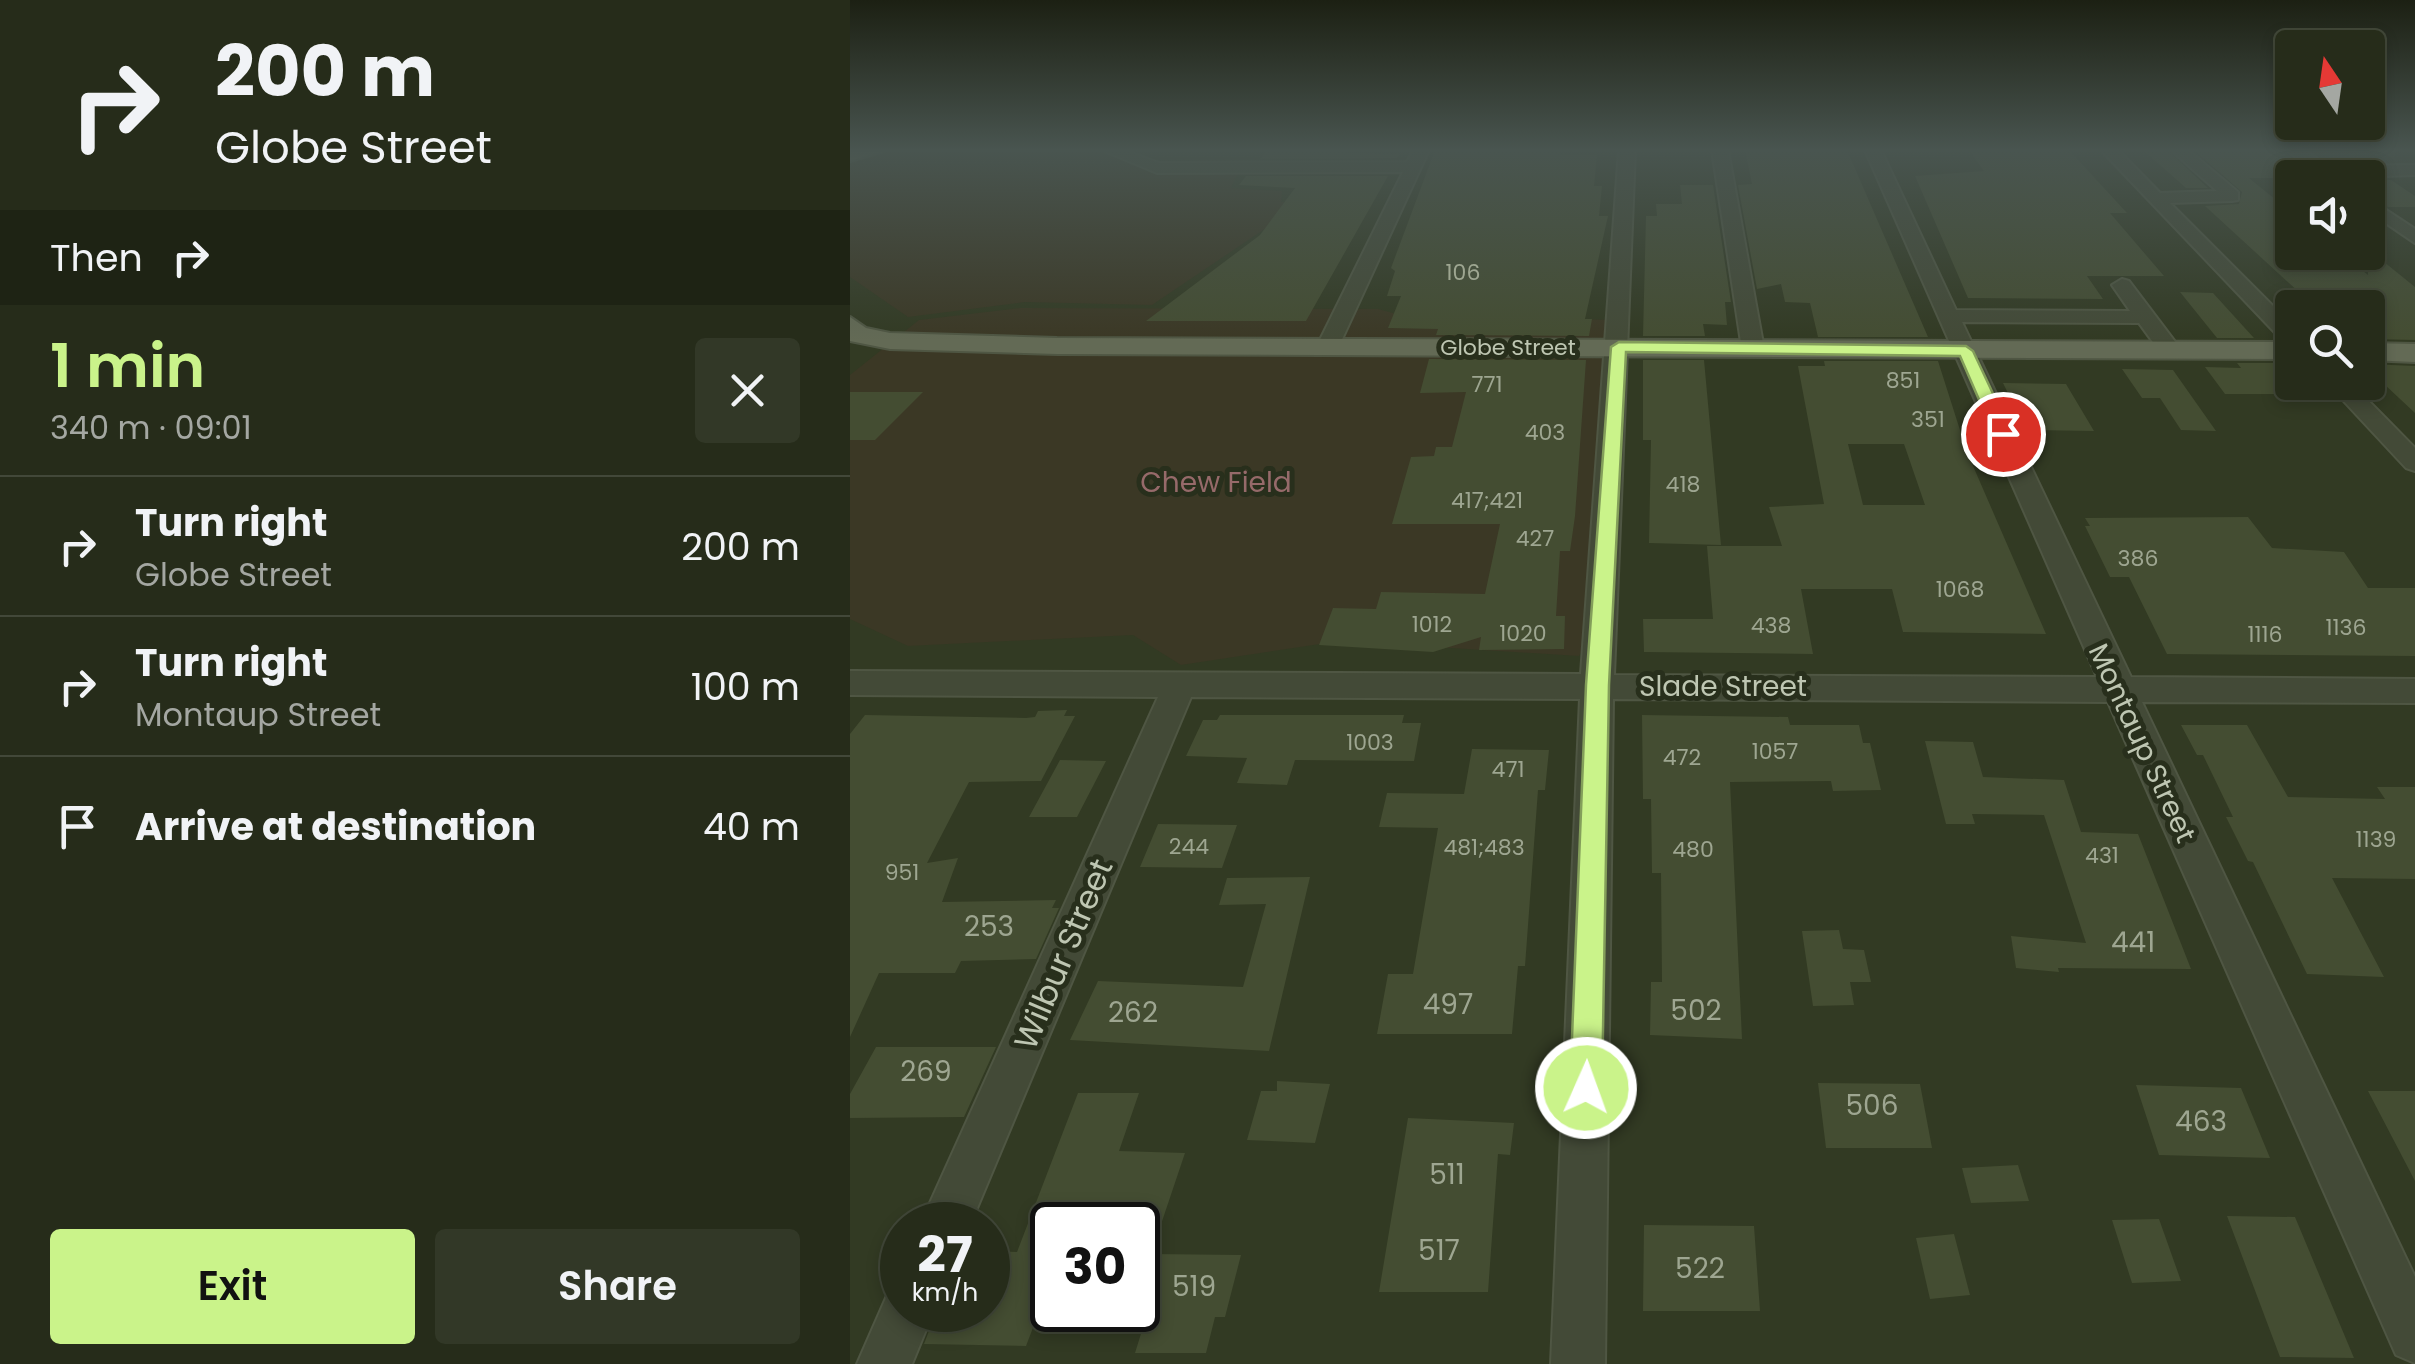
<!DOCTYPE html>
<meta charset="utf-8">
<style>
:root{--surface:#262c1a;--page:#323827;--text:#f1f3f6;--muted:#a4a7a2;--line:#424839;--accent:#caf38a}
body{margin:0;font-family:Poppins,sans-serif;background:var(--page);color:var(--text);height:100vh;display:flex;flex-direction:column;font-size:38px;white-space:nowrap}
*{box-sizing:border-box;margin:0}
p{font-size:32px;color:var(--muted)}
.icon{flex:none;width:55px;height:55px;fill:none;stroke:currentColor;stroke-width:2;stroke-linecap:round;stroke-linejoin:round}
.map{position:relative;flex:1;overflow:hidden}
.details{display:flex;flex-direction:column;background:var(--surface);width:850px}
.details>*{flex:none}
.hud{background:#262c1a;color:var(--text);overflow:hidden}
.needle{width:65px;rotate:347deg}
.controls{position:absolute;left:1425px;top:30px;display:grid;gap:20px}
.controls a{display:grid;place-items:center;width:110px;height:110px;border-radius:10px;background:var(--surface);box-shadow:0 5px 15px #0003,0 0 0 2px var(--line);font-size:50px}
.speed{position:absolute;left:30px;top:1202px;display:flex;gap:20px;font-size:50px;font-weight:700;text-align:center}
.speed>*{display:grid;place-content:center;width:130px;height:130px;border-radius:50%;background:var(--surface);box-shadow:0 5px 15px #0003,0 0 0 2px var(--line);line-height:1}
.speed small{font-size:25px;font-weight:400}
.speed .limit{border:5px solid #111;border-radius:15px;background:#fff;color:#111}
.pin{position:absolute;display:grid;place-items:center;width:85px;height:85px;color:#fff;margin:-42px;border:5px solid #fff;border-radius:50%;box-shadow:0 2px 10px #0007}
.me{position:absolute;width:110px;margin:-55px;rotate:2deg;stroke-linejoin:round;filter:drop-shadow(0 0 8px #0008)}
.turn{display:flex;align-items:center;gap:35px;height:210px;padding:0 50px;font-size:45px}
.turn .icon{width:130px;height:130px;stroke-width:2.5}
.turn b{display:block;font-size:70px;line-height:85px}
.then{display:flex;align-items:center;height:95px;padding:0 50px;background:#0003;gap:20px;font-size:38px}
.round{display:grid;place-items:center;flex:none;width:105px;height:105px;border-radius:10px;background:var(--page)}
.summary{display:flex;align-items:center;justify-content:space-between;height:170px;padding:0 50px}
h1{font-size:60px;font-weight:600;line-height:75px;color:var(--accent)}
.cta{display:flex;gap:20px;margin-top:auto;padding:20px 50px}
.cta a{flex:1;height:115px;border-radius:10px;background:var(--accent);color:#111;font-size:40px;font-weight:600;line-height:115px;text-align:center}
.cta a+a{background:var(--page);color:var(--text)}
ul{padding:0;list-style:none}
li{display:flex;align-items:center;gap:30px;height:140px;padding:0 50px;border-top:2px solid var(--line)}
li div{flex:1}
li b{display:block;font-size:38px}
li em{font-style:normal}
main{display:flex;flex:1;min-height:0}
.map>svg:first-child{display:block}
.green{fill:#3b3825}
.building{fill:#444d32;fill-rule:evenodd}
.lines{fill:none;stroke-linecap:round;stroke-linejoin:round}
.minor-casing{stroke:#4f5643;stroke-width:4}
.major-casing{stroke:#4f5643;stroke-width:4}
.minor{fill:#434a37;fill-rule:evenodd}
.major{fill:#636a55;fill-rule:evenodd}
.route{fill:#caf38a;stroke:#839e5a;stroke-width:2.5}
.labels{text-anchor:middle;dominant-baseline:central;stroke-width:10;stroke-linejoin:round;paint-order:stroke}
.number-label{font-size:22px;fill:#9ea691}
.far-street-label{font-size:22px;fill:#bec6b2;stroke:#282f1c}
.park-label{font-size:28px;fill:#966a6a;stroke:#282f1c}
.street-label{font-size:28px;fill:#bec6b2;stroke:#282f1c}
.near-number-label{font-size:28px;fill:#9ea691}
.near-street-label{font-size:32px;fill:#bec6b2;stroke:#282f1c}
</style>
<main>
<section class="details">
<div class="hud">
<div class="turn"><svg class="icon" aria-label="right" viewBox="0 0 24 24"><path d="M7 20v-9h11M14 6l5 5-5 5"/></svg><div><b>200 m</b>Globe Street</div></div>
<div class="then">Then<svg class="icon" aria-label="right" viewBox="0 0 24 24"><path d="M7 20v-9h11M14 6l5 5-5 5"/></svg></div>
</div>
<div class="summary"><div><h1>1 min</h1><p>340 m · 09:01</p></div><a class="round"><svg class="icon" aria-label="close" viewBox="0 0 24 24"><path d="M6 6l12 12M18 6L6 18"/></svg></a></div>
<ul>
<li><svg class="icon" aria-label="right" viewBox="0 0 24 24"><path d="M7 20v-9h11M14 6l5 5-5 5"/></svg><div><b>Turn right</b><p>Globe Street</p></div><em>200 m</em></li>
<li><svg class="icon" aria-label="right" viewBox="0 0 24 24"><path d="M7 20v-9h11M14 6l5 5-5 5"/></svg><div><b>Turn right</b><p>Montaup Street</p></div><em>100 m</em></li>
<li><svg class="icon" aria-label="arrive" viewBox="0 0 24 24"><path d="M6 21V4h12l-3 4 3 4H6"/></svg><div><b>Arrive at destination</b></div><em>40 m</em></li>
</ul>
<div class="cta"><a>Exit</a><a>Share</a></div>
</section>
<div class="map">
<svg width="1565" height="1364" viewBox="0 0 1565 1364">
<rect width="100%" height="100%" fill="#323a23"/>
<path class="green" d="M35,150h223l46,17 84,6 -7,15 51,3 -1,11 22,1 -151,102 -127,-3 -117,15 -58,-40v-122z
M170,308l358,1 26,7 218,4 -18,288 -25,48 -239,-15 -159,24 -48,-30 -225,11 -58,-27v-244l69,-55z"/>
<path class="building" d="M417,150h81l-3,3 55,1 -3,4 -137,1z
M585,150h126l-1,5h37l-3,31h8l-3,30h9l-23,103h7l-3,17 -153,-1 2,-6 -50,-1 13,-32h-14l8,-25 -4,-3z
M895,150h102l81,187h-110l-8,-34 -25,-1 -4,-18 -24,5 -19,-104 14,-1z
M1119,150h100l58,63h-17l54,63h-77l16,23 -135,-1 -53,-122 69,-5z
M1293,150h24l41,38h-22z
M1344,150h89l32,28h-66l43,35v39h48l28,23v-26l47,38v53l-47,-1v-32l-54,-1 -109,-100 34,-2 3,-12z
M396,176h142l-82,145h-160l114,-86 35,-47 -56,-3z
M1518,180h23l24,16v11h-27l-20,-13z
M830,185h33l18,117h-6l2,23 -24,-1 2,12h-62l3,-120h11l-1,-12h26z
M1330,292l33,1 41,45h-37z
M579,359l157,1 -11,156 -5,35h-10l-4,65h9l-1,33 -85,1 2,-13 -48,15 -114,-7 14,-37 43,1 5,-17 104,2 15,-70h-108l19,-67 23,-1 2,-9h16l14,-55 -46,1z
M793,360h61l17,185 -72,-2 2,-103h-8z
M974,361h114l29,91 79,182 -143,-2 -11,-43h-91l12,65 -169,-2 -1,-33h70l-6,-73h75l-13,-39 55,-3 -26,-138h27zM998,444h56l21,61h-62z
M1387,363h40l23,25h-22l6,6h-59l-20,-27 36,1z
M1518,364l47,2v47l-47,-44z
M1272,369l51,1 43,61 -35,-1 -21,-32h-18z
M1153,383l63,1 28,47 -68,-1z
M0,392h73l-48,48h-25z
M1398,517l24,31 72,4 24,36h47v68l-248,-2 -38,-77h-19l-25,-51h5l-5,-8z
M217,710l-3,6h11l-34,65 -72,1 -42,81 31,-5 -16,44 114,-2 -4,8h7l-23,51 -75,2 -6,12h-76l-29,64v-303l15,-19 161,3 9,-1 3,-6z
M370,715h184l-2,8h19l-7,38 -119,-1 -8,25 -50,-2 10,-25 -61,-2 17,-36h14z
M792,715l146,2 2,8h69l4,18h7l11,47 -48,1 -2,-10 -101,1 12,257 -92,-4 1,-53h11l-1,-109h-9l-1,-74h-8z
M1331,725h66l41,72 97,2 -8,-12h38v92l-83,-1 52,99 -77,-3 -54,-112 -5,-1 -22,-44h7l-30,-62h-6z
M1075,741l48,1 10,35 81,3 17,52 57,2 53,135 -133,-1 1,4 -43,-4 -5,-32 75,7 -42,-128 -72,-1 3,10h-29z
M622,749l77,1 -4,40h-7l-13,176h-7l-6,68h-135l11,-60h25l25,-146 -59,-1 8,-34 77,1z
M210,760l46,1 -29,56h-48z
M308,824l79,1 -15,43 -82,-1z
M460,877l-41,174 -199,-11 28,-59 145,6 23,-83 -47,1 8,-27z
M989,930l4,19 21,1 7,32h-21l4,23 -41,1 -11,-75z
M26,1047h120l-32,70 -114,1v-24z
M427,1081l53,3 -15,59 -68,-3 14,-49h16z
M968,1083l102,1 12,64h-106z
M1286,1085l105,3 29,70 -111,-3z
M1518,1091h47v90z
M228,1093h61l-20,58 66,2 -34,101 90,1 -16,62h-10l-9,36h-71l9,-29h-6v-99h-26l6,-17h-66v70l-26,68 -102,-2 13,-34h51v-59l29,1z
M558,1118l106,5 -4,32 -12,-1 -10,138h-109z
M1168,1165l11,36 -58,2 -9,-35z
M1377,1216l68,1 59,141 -74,-1z
M1309,1219l22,62 -49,2 -20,-63z
M794,1225l110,1 6,85h-117z
M1104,1234l16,61 -40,4 -14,-61z"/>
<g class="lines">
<defs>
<path id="minor" d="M252,150h22l35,13 248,-1 6,-12h16l-91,198 -11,7 -11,-7 87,-176 -246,1z
M769,150h16l-21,525 483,2 -232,-527h16l75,160 174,1 -18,-26 10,-6 7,2 53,70 -3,5h-16l-24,-33 -177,-1 169,355 284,2v24l-273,-1 273,575v86l-19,-8 -288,-653 -495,-3 -8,665h-54l29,-665 -389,-2 -221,528h-50l238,-528 -308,-2v-24l731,3z
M862,150h16l36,199 -11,7 -11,-7z
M1251,150h17l42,43 57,-2 -46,-41h17l50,42v8l-6,1 -62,2 122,122v18l-8,-1z
M1437,150h18l22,16 88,-1v10l-93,3z
M1518,198l47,31v14l-47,-32z
M1476,382h24l65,66v23l-9,-3z
M52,1286v24h32l-22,54h-55l32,-73z"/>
<path id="major" d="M0,150h37l-37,11z
M0,317l16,11 24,5 167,5 1235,4v17l-1235,-5 -167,-5 -40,-8z
M1518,343l47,1v18l-47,-2z"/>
</defs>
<use href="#minor" class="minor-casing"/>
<use href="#major" class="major-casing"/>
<use href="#minor" class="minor"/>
<use href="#major" class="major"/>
</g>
<linearGradient id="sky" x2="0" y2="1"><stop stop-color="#1c2013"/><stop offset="0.44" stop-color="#495550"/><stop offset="1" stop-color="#495550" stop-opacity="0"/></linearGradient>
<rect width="1565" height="341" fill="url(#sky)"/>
<path class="route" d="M769,342l347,4 7,5 39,83 -9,5 -9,-5 -34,-78 -334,-4 -17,333 -7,403 -5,11 -11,4 -11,-4 -5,-11 16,-403 25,-338z"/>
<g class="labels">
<g class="number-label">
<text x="613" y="272">106</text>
<text x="1053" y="380">851</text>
<text x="637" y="384">771</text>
<text x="1078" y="419">351</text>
<text x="695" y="432">403</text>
<text x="833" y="484">418</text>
<text x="637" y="500">417;421</text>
<text x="685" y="538">427</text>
<text x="1288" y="558">386</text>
<text x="1110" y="589">1068</text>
<text x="582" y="624">1012</text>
<text x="921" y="625">438</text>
<text x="1496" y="627">1136</text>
<text x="673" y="633">1020</text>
<text x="1415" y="634">1116</text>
<text x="520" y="742">1003</text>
<text x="925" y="751">1057</text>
<text x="832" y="757">472</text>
<text x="658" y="769">471</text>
<text x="1526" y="839">1139</text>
<text x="339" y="846">244</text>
<text x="634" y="847">481;483</text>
<text x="843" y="849">480</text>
<text x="1252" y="855">431</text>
<text x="52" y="872">951</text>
</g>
<g class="far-street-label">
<text x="658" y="347">Globe Street</text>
</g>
<g class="park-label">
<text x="366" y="482">Chew Field</text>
</g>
<g class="street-label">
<text x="873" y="686">Slade Street</text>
<text transform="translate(1292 743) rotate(65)">Montaup Street</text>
</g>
<g class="near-number-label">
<text x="139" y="926">253</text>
<text x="1283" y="942">441</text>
<text x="598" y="1004">497</text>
<text x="846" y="1010">502</text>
<text x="283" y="1012">262</text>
<text x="76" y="1071">269</text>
<text x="1022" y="1105">506</text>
<text x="1351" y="1121">463</text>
<text x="597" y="1174">511</text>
<text x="589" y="1250">517</text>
<text x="850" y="1268">522</text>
<text x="344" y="1286">519</text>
</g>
<g class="near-street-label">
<text transform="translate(213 954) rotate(-67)">Wilbur Street</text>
</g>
</g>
</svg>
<div class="controls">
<a><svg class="needle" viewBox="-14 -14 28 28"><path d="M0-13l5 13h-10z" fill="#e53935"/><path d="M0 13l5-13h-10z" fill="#a4a7a2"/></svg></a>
<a><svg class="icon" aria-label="sound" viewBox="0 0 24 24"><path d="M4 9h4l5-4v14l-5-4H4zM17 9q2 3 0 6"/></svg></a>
<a><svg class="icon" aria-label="search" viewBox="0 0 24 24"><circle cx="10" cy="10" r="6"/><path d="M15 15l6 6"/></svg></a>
</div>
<div class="speed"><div>27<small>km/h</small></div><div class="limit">30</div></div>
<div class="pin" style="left:1153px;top:434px;background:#d93025"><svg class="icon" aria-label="arrive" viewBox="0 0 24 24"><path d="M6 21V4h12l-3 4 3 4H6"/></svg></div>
<svg class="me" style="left:736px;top:1088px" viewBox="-20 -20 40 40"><circle r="17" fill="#caf38a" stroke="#fff" stroke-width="3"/><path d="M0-11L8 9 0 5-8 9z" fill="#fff"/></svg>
</div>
</main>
